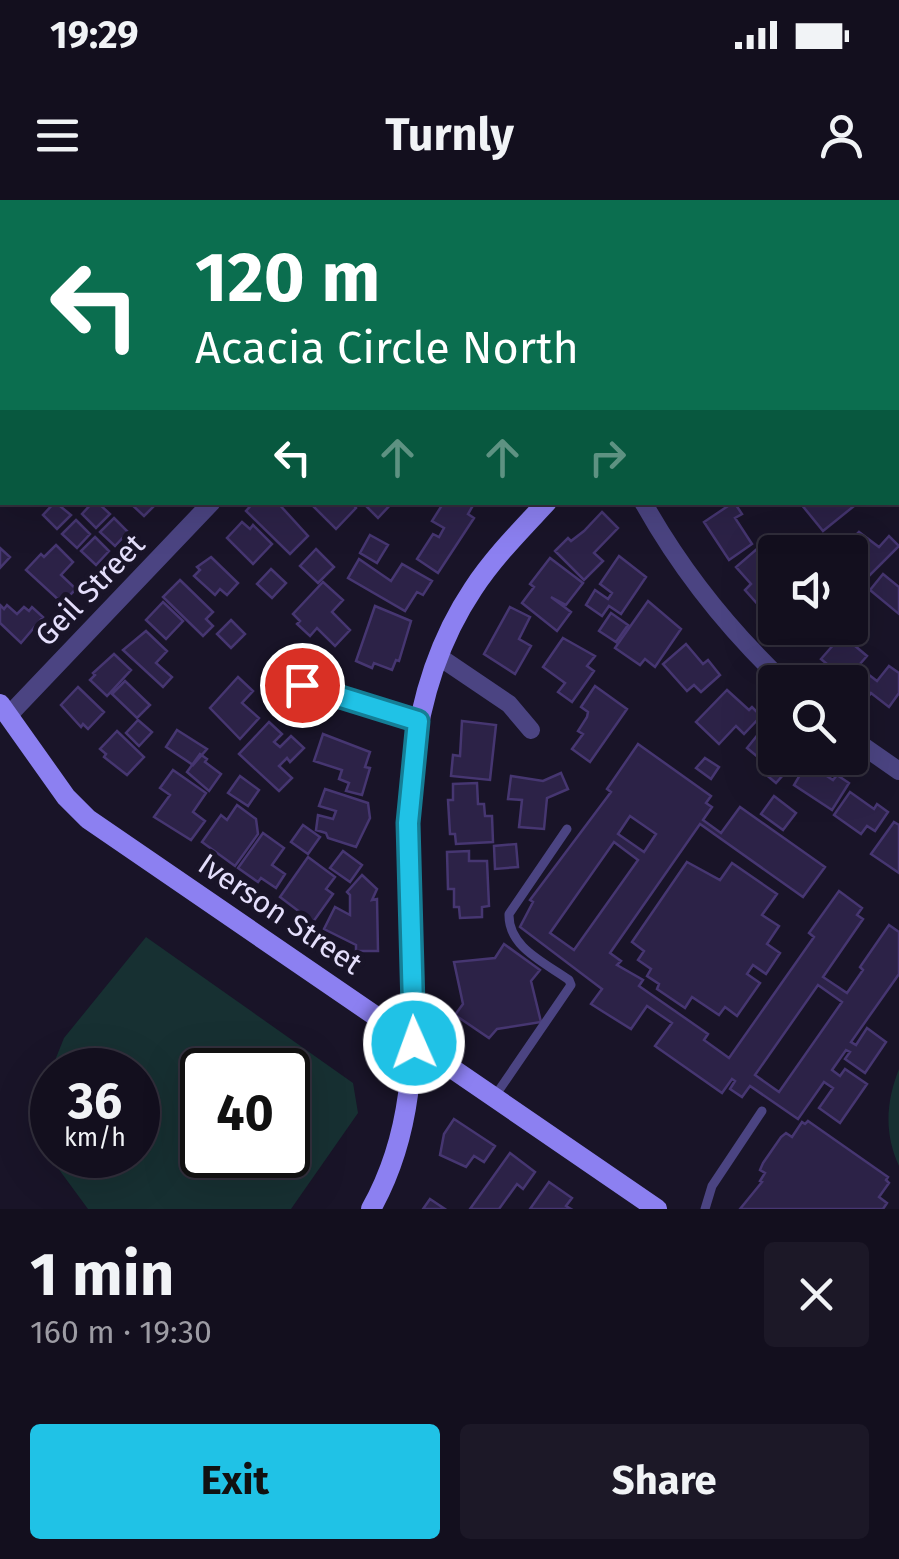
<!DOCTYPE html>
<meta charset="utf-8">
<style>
:root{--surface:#130f1e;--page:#1c1827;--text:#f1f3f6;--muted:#9d9ca4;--line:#322f3c;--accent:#20c2e6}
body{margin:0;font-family:"Fira Sans",sans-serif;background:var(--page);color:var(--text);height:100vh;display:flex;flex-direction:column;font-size:38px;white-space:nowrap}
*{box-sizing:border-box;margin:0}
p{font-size:32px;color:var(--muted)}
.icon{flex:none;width:55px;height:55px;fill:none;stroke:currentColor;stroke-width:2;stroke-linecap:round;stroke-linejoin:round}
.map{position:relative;height:1009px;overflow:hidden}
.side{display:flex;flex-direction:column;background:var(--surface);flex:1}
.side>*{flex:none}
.guide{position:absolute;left:0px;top:0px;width:900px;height:305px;box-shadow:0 10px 40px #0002,0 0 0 2px var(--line);background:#0b6e4f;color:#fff;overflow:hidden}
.fabs{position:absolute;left:758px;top:335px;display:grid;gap:20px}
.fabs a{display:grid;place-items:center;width:110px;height:110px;border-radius:10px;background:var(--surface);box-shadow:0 10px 40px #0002,0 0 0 2px var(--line);font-size:50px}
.speed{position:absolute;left:30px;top:848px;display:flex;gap:20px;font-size:50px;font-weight:700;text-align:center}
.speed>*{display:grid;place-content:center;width:130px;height:130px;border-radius:50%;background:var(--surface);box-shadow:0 10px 40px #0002,0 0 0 2px var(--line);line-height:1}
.speed small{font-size:25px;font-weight:400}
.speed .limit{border:5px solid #111;border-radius:15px;background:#fff;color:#111}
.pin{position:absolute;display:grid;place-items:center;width:85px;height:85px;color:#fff;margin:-42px;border:5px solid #fff;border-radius:50%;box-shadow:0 2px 10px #0007}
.me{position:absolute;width:110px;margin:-55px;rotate:358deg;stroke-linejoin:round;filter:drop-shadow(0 0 8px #0008)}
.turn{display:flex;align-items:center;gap:35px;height:210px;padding:0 30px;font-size:45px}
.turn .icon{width:130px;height:130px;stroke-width:2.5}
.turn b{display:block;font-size:70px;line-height:85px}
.lanes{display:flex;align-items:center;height:95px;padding:0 30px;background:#0003;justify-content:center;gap:50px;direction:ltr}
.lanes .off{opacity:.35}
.round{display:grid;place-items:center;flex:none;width:105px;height:105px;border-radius:10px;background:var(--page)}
.head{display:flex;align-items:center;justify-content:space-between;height:170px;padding:0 30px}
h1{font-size:60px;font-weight:700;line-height:75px}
.cta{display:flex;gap:20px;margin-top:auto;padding:20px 30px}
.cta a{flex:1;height:115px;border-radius:10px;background:var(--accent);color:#111;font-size:40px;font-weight:700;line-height:115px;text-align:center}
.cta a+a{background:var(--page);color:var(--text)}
.status{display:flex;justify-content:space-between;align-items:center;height:70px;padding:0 50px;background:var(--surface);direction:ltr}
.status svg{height:28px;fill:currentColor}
header{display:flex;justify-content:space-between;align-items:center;height:130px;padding:0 30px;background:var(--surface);font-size:45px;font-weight:700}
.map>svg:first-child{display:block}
.green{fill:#173032;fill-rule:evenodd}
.building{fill:#2c2247;stroke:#463671;stroke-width:2.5;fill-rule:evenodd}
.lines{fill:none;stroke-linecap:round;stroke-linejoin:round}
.lane{stroke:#4b4482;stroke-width:9}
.street{stroke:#4b4482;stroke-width:18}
.secondary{stroke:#8c80f1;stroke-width:20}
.route-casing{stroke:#157e96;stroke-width:25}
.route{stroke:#20c2e6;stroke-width:18}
.labels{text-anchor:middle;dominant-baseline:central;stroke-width:10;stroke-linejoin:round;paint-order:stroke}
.street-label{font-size:30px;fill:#e4defb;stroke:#191428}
</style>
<div class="status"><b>19:29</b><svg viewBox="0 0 49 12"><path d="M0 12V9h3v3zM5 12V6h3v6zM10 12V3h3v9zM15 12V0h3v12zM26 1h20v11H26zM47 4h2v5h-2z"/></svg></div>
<header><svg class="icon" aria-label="menu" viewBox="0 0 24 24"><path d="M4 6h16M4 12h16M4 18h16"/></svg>Turnly<svg class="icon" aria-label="person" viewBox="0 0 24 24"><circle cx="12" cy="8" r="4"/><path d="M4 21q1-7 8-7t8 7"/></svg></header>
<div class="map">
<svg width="899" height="1009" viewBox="0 0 899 1009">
<rect width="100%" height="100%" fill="#191428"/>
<path class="green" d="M146,737l207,146 5,30 -67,96h-203l-36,-49 -7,-27 5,-60 14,-35zM52,870h86v85h-86zM202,870h86v85h-86z
M899,869v97c-15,-33 -13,-64 0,-97z"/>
<path class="building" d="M55,302l16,13 -14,14 -14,-14z
M93,302h4l13,12 -14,14 -14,-14z
M129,302h28v1l-13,13z
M254,302h23l31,34 -18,18 -44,-43z
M309,302h42l5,6 -20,21z
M369,302h24l-15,16 -12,-12z
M444,302h31l-7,12 6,4 -36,55 -21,-14 16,-25 6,3 5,-9 -12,-7z
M734,302l8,12 -7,4 17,26 -23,16 -25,-38z
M804,302h47l3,4 -31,25 -22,-27z
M602,312l16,16 -24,25 9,8 -19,19 -29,-29 13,-13 3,3 13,-10z
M114,318l14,14 -13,14 -15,-14z
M76,320l14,14 -13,14 -15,-14z
M242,322l8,7 3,-4 19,19 -19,20 -26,-26z
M859,332l20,15 10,-11 10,10 -31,31 -11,-12 -7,7v-20l-8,-3z
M370,335l18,10 -11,18 -17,-10z
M95,337l14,14 -13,14 -15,-14z
M56,345l17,17 -12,13 15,14 -14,14 -36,-33 15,-16 3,3z
M0,348l10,9 -10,11z
M758,348l11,13 6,-6v41l-14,12 -16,-18 6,-6 -15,-17z
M316,349l18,18 -16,16 -18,-17z
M619,356l27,21 -25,37 -12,-8 -7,10 -16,-11 9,-15 13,9 4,-6 -12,-9z
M211,357l27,26 -11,12 -7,-6 -5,6 -21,-19 6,-6 -3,-3z
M550,358l33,25 -17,22 -15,-8 20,15 -14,19 -35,-28 12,-16 -4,-3z
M359,359l32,22 11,-17 30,17 -9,14 -6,-3 -12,19 -57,-33z
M271,369l15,14 -14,15 -15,-14z
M883,374l16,13v27l-29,-24z
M180,380l33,32 -7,7 7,7 -10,10 -40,-39z
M323,382l20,18 -11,12 18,18 -15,16 -18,-18 -7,8 -13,-12 3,-3 -7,-7z
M648,401l33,28 -26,38 -10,-8 -5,6 -25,-17z
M163,402l20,19 -17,18 -20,-19z
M0,405l4,4 3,-4 10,9 7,-7 5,4 3,-4 11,10 -22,26 -21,-20z
M375,406l36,15 -12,40 -3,-1 -4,10 -18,-7 -2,5 -16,-7z
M510,407l20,10 -11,22 12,7 -16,28 -31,-20z
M850,410l11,10 -14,16 -9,-8h12z
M611,413l17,12 -12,17 -17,-11z
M231,420l14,14 -14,14 -14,-14z
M789,428h31l-17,15z
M146,431l21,20 -11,12 16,14 -9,10 -40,-37z
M842,435l25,21 -21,24 -25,-21z
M563,438l32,18 -8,10 7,5 -22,31 -14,-10 7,-9 -22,-16z
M686,444l17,20 5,-4 12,15 -19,17 -7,-7 -7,6 -24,-27z
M114,454l17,16 -24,26 -17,-16 5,-5 -2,-2z
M889,466l10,7v20l-10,14 -18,-14 -3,4 -15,-11 11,-15 13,10z
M238,477l15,14 -11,12 17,15 -19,21 -30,-31z
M125,481l25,24 -13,13 -25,-24z
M595,486l32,23 -37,53 -18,-13 11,-15 -5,-3 9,-14 1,-5 -7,-5z
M78,487l26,25 -16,17 -5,-5 -2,3 -20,-22z
M727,490l22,20 3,-3 9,9 -17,18 -8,-8 -17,18 -23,-22z
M138,520l14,12 -13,14 -13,-13z
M462,521l34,4 -6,55 -39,-4 2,-21 7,1z
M269,522l13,12 -8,8 6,5 11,-11 13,12 -14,14 -3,-4 -8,8 13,12 -13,13 -40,-37z
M764,527l11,9v22h23l-22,25 -12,-10 6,-6 -23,-19z
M177,530l30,19 -14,16 -27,-18z
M117,531l27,26 -17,18 -23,-18 2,-3 -6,-5z
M323,534l47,18 -5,15 5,1 -8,27 -16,-4 3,-8 -10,-4 3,-9 -28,-9z
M638,544l73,52 -5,7 6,4 -9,13 18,13 19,-26 85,60 -22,30 -103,-73 -90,129 11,8 -4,4 26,15 -4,6 69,48 -4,6 25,18 85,-121 -5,-4 30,-42 23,17 -5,7 6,4 -40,58 24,16 16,-23 -3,-3 29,-42 10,7v42l-48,68 5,3 11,-17 19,14 -21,31 -20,-14 5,-7 -4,-2 -14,20 8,6 5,-7 22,15 -27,39 -21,-15 14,-20 -9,-6 -26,37 -48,-33 -8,11 -12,-8 5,-8 -3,-2 -10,14 -67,-47 17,-23 -25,-17 -16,23 -29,-18 -11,-7 11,-15 -82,-62 13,-25 -3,-2 81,-108 -4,-3zM630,616l26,18 -12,18 -26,-18zM614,642l24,18 -64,90 -24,-17zM818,785l24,17 -63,90 -24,-17z
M200,554l7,5 -2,3 16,12 -12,17 -22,-19z
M705,558l14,9 -8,12 -15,-11z
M807,563l26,17 4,-5 12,8 -17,27 -38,-25z
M173,570l33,23 -13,19 12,9 -14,19 -37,-23 16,-22 -10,-7z
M561,573l7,16 -21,9 -3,31 -25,-2 3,-27 -14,-1 3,-23 32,5z
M240,576l19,14 -11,16 -20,-13z
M477,583l1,21h6l1,12h7l1,26 -37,2 -1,-10h-5l-2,-34h5v-16z
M325,589l43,14 2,15 -14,29 -28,-9 -2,-5 -10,-3 2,-15 15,4 3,-8 -17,-5z
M850,592l24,17 3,-5 11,8 -13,19 -8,-5 -6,8 -27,-19z
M774,596l22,17 -13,17 -22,-16z
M237,605l19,14 2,15 -23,32 -33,-24 19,-27 6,5z
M894,622l5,3v48l-28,-19z
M303,625l17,12 -12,17 -17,-12z
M263,633l21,15 -12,17 13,9 -9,14 -15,-10 -3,4 -20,-14z
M516,644l2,23 -23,2 -1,-23z
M343,651l19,14 -12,17 -20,-14z
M469,651v10h18l2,45 -7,1v10l-22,1 -1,-11h-5v-18h-6l-1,-37z
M308,657l27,20 -9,12 7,5 -20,28 -33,-25z
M687,662l33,18 12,-17 45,31 -15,21 17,11 -12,18 13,9 -14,21 -13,-9 -6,9 13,9 -23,33 -12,-9 -6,8 -27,-18 -7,11 -28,-19 2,-5 -12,-8 4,-7 -13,-9 6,-9 -12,-9z
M362,675l15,14 -5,11 5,-1 1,52h-22v-6l-32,-16 11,-22 15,8v-20l-3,-3z
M504,744l36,26 -9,11 10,41 -44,7 -8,9 -34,-23 8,-11 -9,-42 41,-4z
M454,919l41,27 -11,16 -10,-6 -8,11 -26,-12 4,-21z
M808,921l80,56 -2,3 3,3 -10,14 8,6 -4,6h-143l22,-27 -2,-1 5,-8 -5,-3 3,-7 18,-26 5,-4 6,4 10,-15 3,2z
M510,953l25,19 -12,17 -6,-5 -18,25h-29z
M549,982l23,16 -6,8 5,3h-41z
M430,999l15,10h-22z"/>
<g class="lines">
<path class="lane" d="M495,896l76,-111 -2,-5c-25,-18 -61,-33 -60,-66l58,-85
M705,1009l7,-23 50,-75"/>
<path class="street" d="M79,0l2,2
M880,0l3,2
M125,2l3,-2
M499,2l3,-2
M898,17l1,1
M0,132l2,-3
M643,302c38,68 85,127 141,180
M438,456l71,48 22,26
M302,485l116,36
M8,516l204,-214
M850,537l49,34"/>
<path class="secondary" d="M729,0l3,2
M837,2l2,-2
M898,286l1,1
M0,504l66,93 22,22 569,390
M371,1009c42,-75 43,-152 41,-236 -5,-132 -16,-269 61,-384 21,-32 48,-59 74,-87"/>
</g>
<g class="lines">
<defs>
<path id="route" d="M302,485l116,36 -10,102 6,220"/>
</defs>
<use href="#route" class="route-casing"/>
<use href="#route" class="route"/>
</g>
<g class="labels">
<g class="street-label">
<text transform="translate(90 390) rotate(-46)">Geil Street</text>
<text transform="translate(280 714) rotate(34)">Iverson Street</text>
</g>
</g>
</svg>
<div class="fabs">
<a><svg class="icon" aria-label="sound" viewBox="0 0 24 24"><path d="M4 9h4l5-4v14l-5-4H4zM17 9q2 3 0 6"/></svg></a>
<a><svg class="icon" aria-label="search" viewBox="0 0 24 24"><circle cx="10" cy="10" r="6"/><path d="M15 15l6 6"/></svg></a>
</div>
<div class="speed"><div>36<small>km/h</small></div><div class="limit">40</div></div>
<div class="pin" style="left:302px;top:485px;background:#d93025"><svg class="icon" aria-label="arrive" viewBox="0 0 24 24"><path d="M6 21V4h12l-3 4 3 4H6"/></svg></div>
<svg class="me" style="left:414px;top:843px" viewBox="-20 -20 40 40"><circle r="17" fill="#20c2e6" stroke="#fff" stroke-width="3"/><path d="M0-11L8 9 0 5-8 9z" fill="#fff"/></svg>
<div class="guide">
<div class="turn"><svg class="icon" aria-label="left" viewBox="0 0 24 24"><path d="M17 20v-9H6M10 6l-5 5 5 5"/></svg><div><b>120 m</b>Acacia Circle North</div></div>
<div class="lanes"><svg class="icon" aria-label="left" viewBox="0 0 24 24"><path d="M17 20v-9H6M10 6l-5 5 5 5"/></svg><svg class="icon off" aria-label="ahead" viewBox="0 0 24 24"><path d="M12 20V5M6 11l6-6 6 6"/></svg><svg class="icon off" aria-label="ahead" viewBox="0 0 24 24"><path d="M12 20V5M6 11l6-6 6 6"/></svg><svg class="icon off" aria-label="right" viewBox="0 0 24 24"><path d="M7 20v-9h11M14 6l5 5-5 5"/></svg></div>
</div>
</div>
<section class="side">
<div class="head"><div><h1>1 min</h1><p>160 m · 19:30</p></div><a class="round"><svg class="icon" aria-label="close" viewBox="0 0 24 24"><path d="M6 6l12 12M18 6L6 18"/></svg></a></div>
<div class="cta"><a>Exit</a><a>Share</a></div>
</section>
